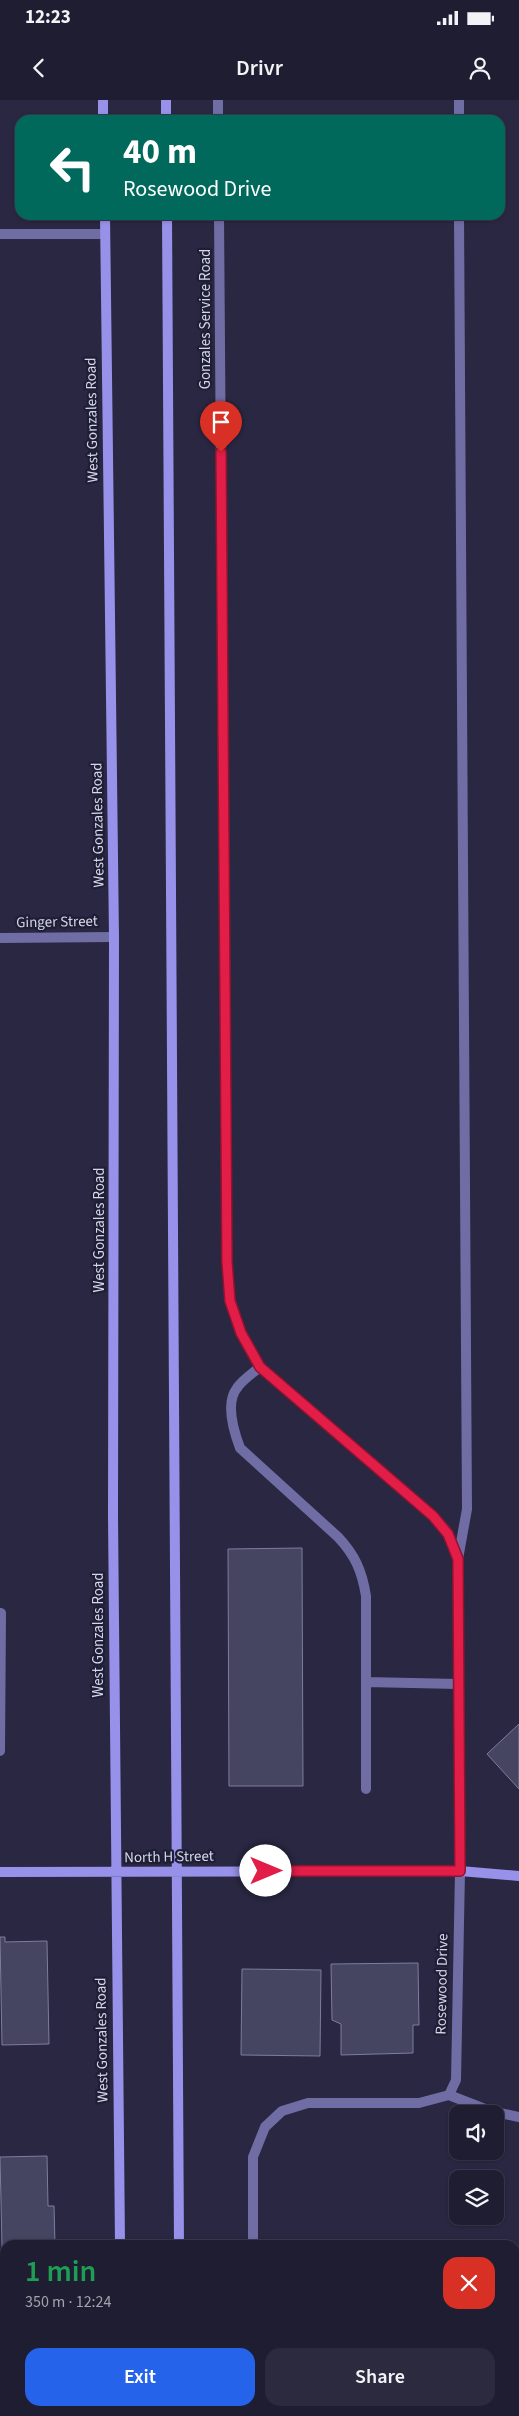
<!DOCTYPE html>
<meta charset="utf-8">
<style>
:root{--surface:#1f1d32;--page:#2c2a3e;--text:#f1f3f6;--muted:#a1a2ac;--line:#3c3b4d;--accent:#2563eb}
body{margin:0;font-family:"Source Sans 3",sans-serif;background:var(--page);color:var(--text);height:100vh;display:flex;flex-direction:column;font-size:19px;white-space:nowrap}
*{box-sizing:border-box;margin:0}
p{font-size:16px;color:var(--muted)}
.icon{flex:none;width:28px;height:28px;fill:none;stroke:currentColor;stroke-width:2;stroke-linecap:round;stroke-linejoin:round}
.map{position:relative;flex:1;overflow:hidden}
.details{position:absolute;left:0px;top:2140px;width:520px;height:176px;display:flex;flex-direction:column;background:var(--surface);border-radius:15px 15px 0 0;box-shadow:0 1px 4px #0004,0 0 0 1px var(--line)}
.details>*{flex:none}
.guide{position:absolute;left:15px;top:15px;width:490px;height:105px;border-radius:15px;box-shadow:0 1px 4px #0004,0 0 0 1px var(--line);background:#00695c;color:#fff;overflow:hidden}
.tools{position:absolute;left:449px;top:2005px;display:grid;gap:10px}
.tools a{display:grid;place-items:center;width:55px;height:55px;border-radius:10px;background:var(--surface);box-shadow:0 1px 4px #0004,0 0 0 1px var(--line);font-size:25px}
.pin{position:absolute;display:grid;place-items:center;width:42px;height:42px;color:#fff;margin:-51px -21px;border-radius:50% 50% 50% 0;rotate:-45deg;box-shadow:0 0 5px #0007}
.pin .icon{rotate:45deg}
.me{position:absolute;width:55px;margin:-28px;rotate:90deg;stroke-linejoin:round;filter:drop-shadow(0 0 4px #0008)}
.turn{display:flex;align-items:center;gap:18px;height:105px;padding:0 25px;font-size:22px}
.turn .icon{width:65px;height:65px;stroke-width:2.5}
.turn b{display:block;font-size:35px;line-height:42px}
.round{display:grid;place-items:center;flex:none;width:52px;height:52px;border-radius:15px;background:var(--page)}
.headline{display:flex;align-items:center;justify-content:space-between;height:85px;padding:0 25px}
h1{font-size:30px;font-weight:600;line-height:38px;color:#1e9e55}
.primary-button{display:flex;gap:10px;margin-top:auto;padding:10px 25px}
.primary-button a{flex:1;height:58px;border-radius:15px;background:var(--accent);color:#fff;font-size:20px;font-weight:600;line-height:58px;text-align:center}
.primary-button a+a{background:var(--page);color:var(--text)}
.status{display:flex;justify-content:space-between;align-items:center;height:35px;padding:0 25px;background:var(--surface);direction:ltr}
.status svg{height:14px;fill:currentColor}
header{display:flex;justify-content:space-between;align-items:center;height:65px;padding:0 25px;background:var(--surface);font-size:22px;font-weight:600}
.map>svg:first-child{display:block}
.building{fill:#454461;stroke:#7e7d9d}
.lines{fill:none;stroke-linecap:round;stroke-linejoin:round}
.lane{stroke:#706da5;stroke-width:10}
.street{stroke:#706da5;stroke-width:10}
.secondary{stroke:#9791ea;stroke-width:10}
.route-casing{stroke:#92132f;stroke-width:12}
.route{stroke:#e11d48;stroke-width:9}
.labels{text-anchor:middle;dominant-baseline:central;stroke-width:4.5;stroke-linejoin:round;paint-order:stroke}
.street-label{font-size:15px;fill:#d5d6e7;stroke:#1f1e37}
</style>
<div class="status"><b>12:23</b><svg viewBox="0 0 49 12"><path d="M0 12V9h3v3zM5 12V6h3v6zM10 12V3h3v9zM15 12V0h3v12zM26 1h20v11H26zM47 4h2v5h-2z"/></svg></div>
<header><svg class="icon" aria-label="back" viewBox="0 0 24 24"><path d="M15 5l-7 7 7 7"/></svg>Drivr<svg class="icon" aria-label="person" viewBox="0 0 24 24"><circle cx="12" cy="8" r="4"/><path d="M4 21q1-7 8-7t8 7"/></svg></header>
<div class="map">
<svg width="519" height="2316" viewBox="0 0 519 2316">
<rect width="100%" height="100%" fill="#292742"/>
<path class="building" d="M302,1448l1,238h-74l-1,-237z
M519,1624v65l-32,-35z
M0,1837h5v5l42,-1 2,103 -47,1z
M418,1863l1,62h-6v28l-72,2v-31l-9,-4 -1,-56z
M242,1869l79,1 -1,86 -79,-1z
M47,2056l1,50h6l1,39h-50v101l-5,1v-57h3l-3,-133z
M0,2267h5v44h47v5h-52z"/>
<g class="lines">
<path class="lane" d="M459,0v20
M0,134h105
M260,1267c-7,6 -18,13 -23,21 -12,15 -3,44 3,60l98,89c17,18 24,34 28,59v193
M458,1459l9,-50 -8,-1294
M366,1582l92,2
M0,1651l1,-138
M449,1995l41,16 29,6"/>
<path class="street" d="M218,0v20
M219,115l8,1047 3,39 11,32 19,34 173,149 15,17 10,26 2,312 -4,209 -7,15 -30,8h-111l-26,8 -17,16 -12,30v88
M0,838l114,-1
M254,2311v5"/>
<path class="secondary" d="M103,0v20
M166,0v20
M105,115l9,722 -1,580 7,728
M167,115l12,2030
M0,1772l460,-1 59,5
M122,2311v5
M181,2311v5"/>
</g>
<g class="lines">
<defs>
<path id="route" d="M221,352l6,810 3,39 11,32 19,34 173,149 15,18 10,25 2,312h-194"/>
</defs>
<use href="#route" class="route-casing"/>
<use href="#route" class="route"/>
</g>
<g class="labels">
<g class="street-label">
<text transform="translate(205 219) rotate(-90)">Gonzales Service Road</text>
<text transform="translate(92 320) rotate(-91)">West Gonzales Road</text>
<text transform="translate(98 725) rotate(-91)">West Gonzales Road</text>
<text transform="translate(57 822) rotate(-1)">Ginger Street</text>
<text transform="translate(99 1130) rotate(-90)">West Gonzales Road</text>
<text transform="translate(98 1535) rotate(-90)">West Gonzales Road</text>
<text transform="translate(169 1757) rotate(-1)">North H Street</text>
<text transform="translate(442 1884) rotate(-89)">Rosewood Drive</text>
<text transform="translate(102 1940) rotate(-91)">West Gonzales Road</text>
</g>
</g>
</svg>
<div class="tools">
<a><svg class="icon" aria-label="sound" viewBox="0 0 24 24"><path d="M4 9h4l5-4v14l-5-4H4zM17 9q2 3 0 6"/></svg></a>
<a><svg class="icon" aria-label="layers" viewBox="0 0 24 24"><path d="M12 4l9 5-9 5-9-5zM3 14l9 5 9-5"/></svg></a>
</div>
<div class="pin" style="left:221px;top:352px;background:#d93025"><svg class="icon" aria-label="arrive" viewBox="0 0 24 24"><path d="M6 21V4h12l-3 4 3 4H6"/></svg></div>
<svg class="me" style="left:266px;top:1771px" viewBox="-20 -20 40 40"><circle r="19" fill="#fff"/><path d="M0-13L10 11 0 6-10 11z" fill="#e11d48"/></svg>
<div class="guide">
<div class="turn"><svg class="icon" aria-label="left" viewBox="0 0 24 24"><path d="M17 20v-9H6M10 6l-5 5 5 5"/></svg><div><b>40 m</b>Rosewood Drive</div></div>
</div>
<section class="details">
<div class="headline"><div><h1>1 min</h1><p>350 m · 12:24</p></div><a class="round" style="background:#d93025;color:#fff"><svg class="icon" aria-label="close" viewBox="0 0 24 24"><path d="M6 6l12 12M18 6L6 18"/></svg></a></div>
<div class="primary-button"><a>Exit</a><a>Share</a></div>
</section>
</div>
